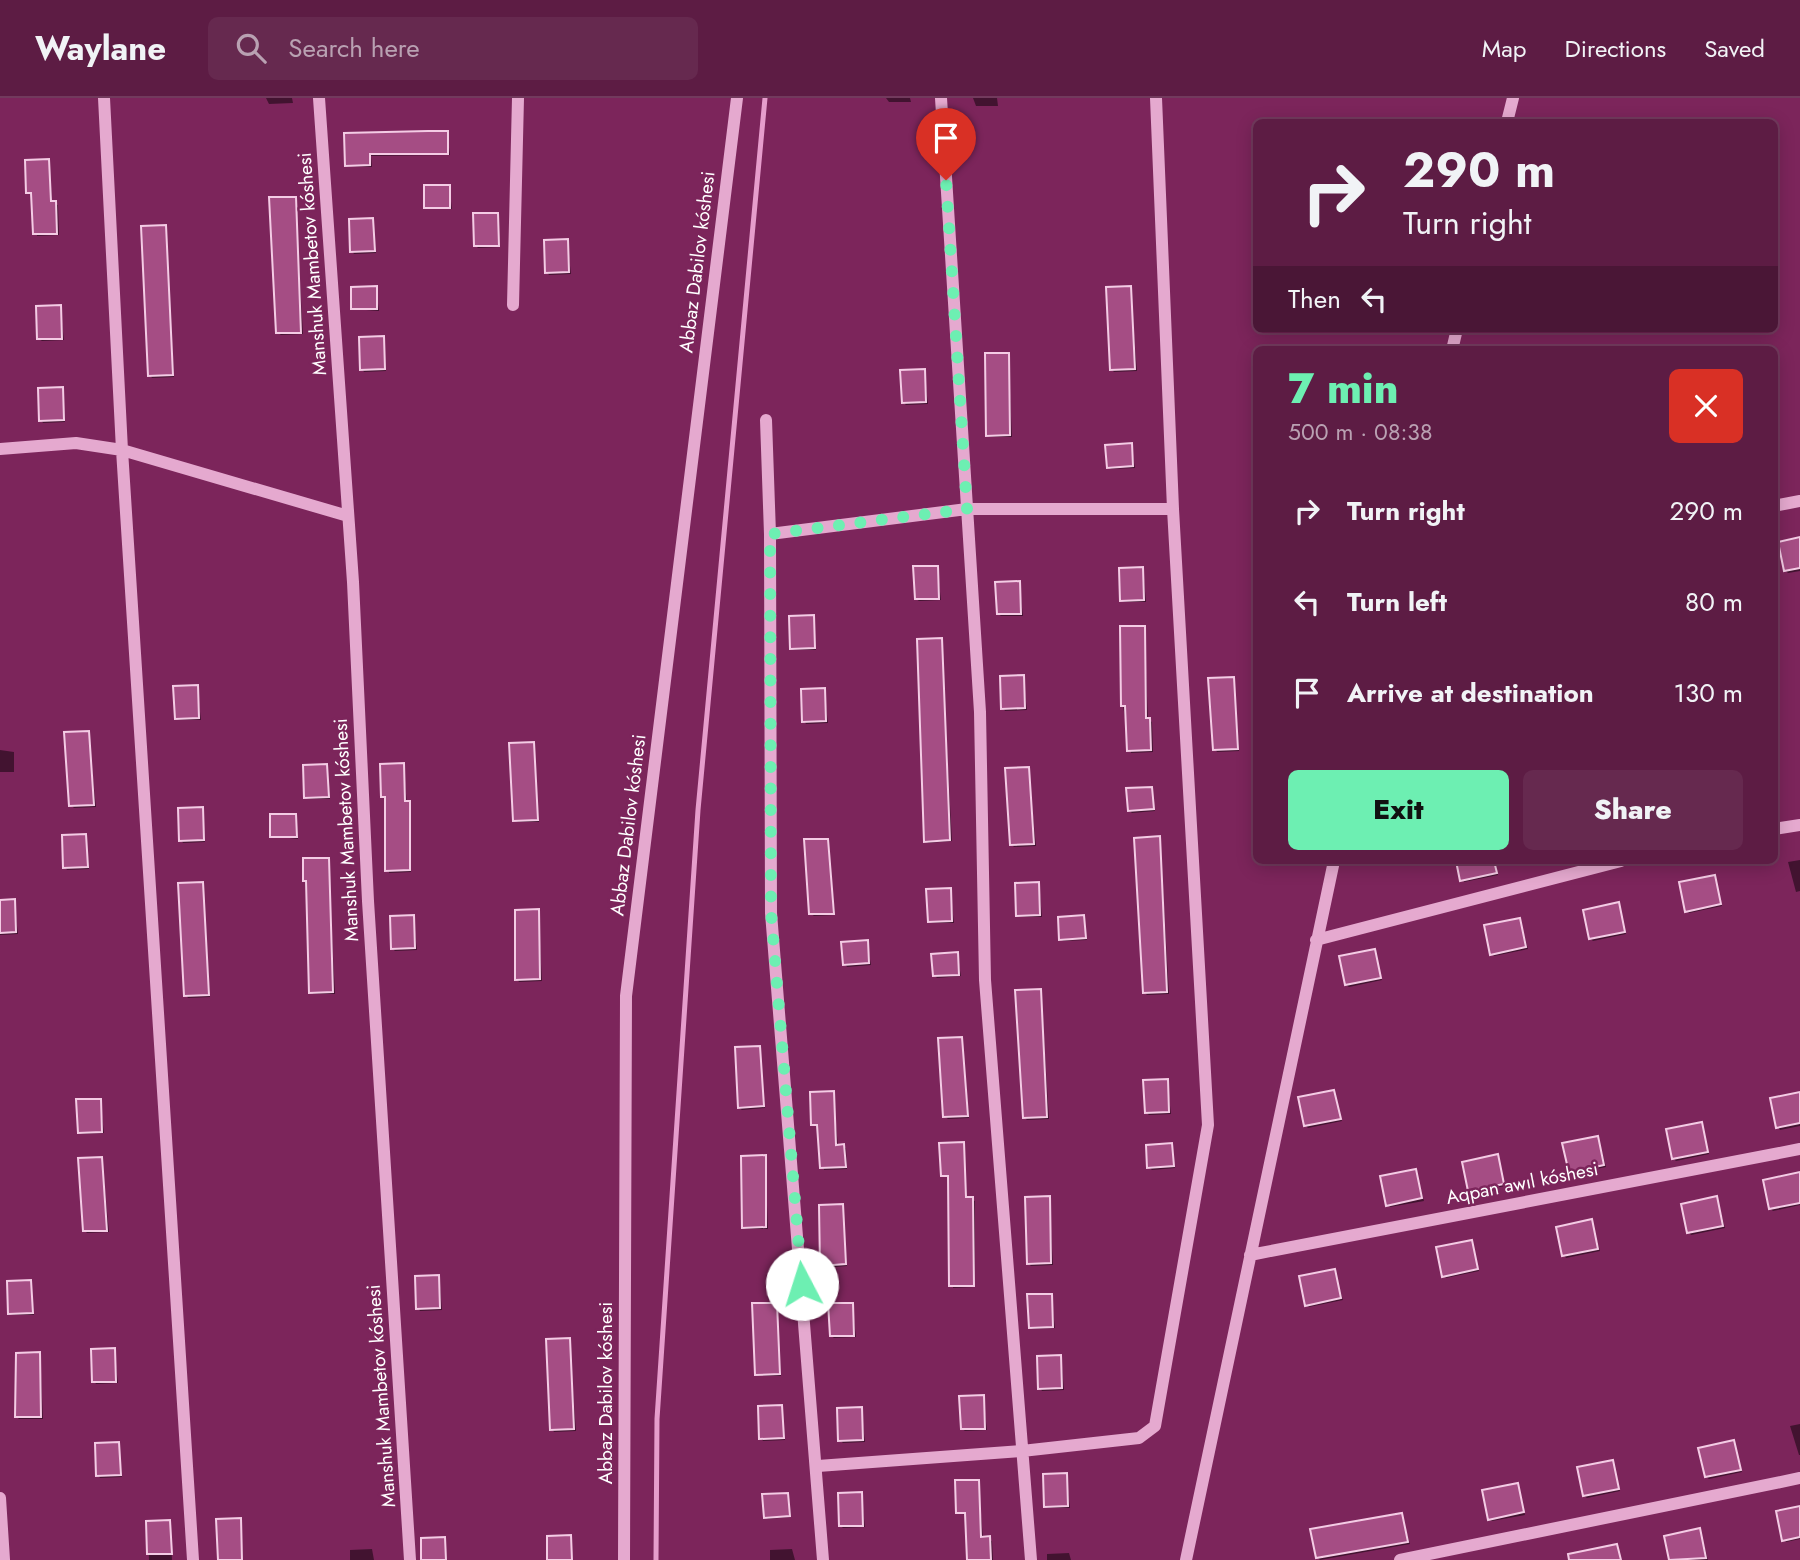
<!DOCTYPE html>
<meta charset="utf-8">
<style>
:root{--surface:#5d1c44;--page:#66294f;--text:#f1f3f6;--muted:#b9a1b2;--line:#723a5d;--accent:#6defb2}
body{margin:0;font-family:Jost,sans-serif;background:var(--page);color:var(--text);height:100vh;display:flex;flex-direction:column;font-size:26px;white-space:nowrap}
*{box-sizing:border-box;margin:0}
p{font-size:23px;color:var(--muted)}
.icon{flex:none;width:38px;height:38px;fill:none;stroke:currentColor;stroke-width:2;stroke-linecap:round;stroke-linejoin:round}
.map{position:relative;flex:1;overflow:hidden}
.panel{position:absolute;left:1253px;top:248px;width:525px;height:518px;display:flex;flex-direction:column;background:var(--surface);border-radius:10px;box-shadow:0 4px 18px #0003,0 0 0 2px var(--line)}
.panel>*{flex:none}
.banner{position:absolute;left:1253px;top:21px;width:525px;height:214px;border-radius:10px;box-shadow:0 4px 18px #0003,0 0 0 2px var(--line);background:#5d1c44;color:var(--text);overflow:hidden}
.pin{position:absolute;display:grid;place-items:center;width:60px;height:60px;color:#fff;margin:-72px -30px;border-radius:50% 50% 50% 0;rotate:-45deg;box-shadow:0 0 7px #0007}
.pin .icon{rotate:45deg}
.me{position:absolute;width:77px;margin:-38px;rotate:355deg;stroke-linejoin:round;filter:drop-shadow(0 0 5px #0008)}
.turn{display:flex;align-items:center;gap:24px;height:147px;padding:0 35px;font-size:32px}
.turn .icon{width:91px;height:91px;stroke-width:2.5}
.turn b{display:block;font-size:49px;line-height:60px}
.then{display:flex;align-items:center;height:66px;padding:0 35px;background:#0003;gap:14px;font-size:26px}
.round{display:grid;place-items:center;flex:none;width:74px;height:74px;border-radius:10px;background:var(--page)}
.headline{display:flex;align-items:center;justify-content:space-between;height:119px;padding:0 35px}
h1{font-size:42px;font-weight:800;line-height:52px;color:var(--accent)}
.action{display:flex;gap:14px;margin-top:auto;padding:14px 35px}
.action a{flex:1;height:80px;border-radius:10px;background:var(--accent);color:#111;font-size:28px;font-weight:800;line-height:80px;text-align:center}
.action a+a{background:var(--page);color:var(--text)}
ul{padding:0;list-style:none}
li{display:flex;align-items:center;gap:21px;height:91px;padding:0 35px}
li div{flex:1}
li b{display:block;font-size:26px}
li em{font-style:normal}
header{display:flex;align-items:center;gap:42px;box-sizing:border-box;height:98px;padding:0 35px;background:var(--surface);border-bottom:2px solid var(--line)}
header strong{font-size:33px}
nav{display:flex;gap:38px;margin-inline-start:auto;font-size:24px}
.search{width:490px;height:63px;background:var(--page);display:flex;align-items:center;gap:18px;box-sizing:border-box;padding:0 24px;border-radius:10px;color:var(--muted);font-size:26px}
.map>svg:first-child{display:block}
.shadow{fill:#0007}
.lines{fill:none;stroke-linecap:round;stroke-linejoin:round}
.stream{stroke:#e69dcc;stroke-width:5}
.building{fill:#a54d84;stroke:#f4cce5;stroke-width:2}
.minor{stroke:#e5a9cf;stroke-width:12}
.route{stroke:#6defb2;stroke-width:12;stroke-dasharray:0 21.6}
.labels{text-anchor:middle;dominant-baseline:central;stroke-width:5;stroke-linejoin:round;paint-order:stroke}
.street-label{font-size:19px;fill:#fff;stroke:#7c255b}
</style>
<header>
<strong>Waylane</strong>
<div class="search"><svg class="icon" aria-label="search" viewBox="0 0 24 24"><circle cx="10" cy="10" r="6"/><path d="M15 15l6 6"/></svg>Search here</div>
<nav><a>Map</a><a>Directions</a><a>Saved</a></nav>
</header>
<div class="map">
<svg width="1800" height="1462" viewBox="0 0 1800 1462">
<rect width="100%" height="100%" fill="#7c255b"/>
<path class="shadow" d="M266,0h26l1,5 -24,1z
M886,0h24l1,4h-22z
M973,0h24l1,8h-22z
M447,35l3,22 -79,1 1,11 -25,-1 -1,-31z
M49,63l3,42 6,2 1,30 -22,1 -4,-41 -5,-3z
M449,88l3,23 -27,-2z
M295,101l8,135 -22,1 -3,-2z
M497,116l3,33 -22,1 -2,-2z
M373,122l3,33 -22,1 -2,-3z
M165,129l9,150 -22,1 -2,-3z
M567,143l4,33 -22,1 -2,-3z
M376,190l3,23 -26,-2z
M1130,190l7,83 -23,1 -2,-2z
M60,209l4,33 -22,1 -3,-2z
M383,240l3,33 -22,1 -2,-3z
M1008,256l4,83h-22l-2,-2z
M924,273l4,33 -22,1 -3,-3z
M62,291l3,33 -22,1 -2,-3z
M1131,347l4,23 -24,1 -2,-2z
M1800,441v32l-12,2 -2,-2z
M937,469l4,33 -22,1 -3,-2z
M1143,471l3,33h-22l-2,-2z
M1019,484l4,34h-22l-3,-2z
M813,519l3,33h-22l-2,-2z
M1144,529l4,92 4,3 1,30 -22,1 -8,-47z
M941,542l11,201 -24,2 -2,-2z
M1023,579l4,33 -22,1 -2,-3z
M1234,581l5,72 -22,1 -2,-3z
M197,589l4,33h-22l-3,-2z
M824,592l4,33 -22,1 -2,-3z
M88,635l8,74 -22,1 -3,-3z
M533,646l6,78h-21l-3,-2z
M0,652l14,2v20h-14z
M403,667l4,38 4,2v67l-22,1 -2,-74 -5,-3z
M327,668l3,33h-22l-2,-2z
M1028,671l8,77 -22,1 -3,-3z
M1151,691l4,22 -23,2 -3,-3z
M202,711l3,33 -22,1 -2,-3z
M296,718l2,23 -26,-3z
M86,738l3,33 -22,1 -2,-3z
M1160,740l9,156 -22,1 -3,-3z
M828,743l7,74 -21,1 -3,-2z
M328,762l7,134h-22l-8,-114z
M1800,762v31l-4,1 -8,-30z
M1458,763h37l3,14 -34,7z
M1714,779l8,29 -33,7 -2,-2z
M202,786l8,113 -22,1 -2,-3z
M1039,786l3,33h-22l-2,-2z
M950,792l4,33h-22l-3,-2z
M14,803l4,33 -18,1v-33z
M1618,806l8,30 -33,7 -3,-3z
M538,813l4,70 -23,1 -2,-3z
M413,819l4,33 -22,1 -3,-3z
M1083,819l4,23 -24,1 -2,-2z
M1520,822l8,29 -34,7 -2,-2z
M867,844l4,23 -24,2 -2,-3z
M1374,853l8,29 -33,7 -3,-2z
M957,856l4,22 -24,2 -2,-2z
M1041,892l8,129 -22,1 -3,-3z
M962,941l7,79 -21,1 -3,-2z
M759,949l6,61 -23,2 -3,-2z
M1167,983l4,33 -22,1 -3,-3z
M1334,993l8,30 -34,7 -2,-2z
M833,995l5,53 8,2 1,21 -23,1 -5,-43 -7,-3z
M1800,996v32l-20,4 -2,-3z
M100,1002l4,33 -22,1 -3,-2z
M1701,1026l8,30 -33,7 -3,-3z
M1598,1039l8,30 -33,7 -3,-2z
M963,1046l4,55 8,2v86l-22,1 -3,-110 -8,-3z
M1171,1047l4,23 -23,2 -3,-3z
M1497,1058l8,30 -33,7 -3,-3z
M765,1059l3,72h-22l-3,-2z
M102,1061l7,73 -22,1 -2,-2z
M1416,1073l8,30 -34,6 -2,-2z
M1800,1078v29l-27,6 -3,-3z
M1049,1100l4,67 -22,1 -3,-3z
M1717,1100l8,30 -34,7 -2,-3z
M842,1108l5,60 -23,2 -3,-3z
M1591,1123l9,30 -34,7 -2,-3z
M1471,1144l8,29 -33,7 -2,-2z
M1334,1173l9,29 -34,7 -2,-2z
M439,1179l3,33 -22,1 -2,-3z
M31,1184l3,33h-22l-2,-2z
M1051,1198l4,32 -22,1 -3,-2z
M852,1206l4,33 -22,1 -3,-2z
M776,1207l5,71h-22l-2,-2z
M569,1242l7,91 -22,1 -2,-3z
M114,1252l4,33 -22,1 -2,-3z
M40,1256l3,65h-24l-3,-3z
M1061,1259l3,33 -22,1 -2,-3z
M983,1299l4,33 -22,1 -3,-2z
M782,1309l3,33 -22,1 -2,-3z
M861,1311l4,33 -22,1 -3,-3z
M1800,1326v31h-1l-9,-29z
M1734,1344l8,30 -33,7 -3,-2z
M119,1346l3,33 -22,1 -2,-3z
M1612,1363l8,30 -33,7 -3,-2z
M1066,1377l4,33h-22l-3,-2z
M978,1383l5,57 9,3 1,19h-25l-1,-45 -9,-2z
M1517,1387l8,30 -33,6 -3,-2z
M861,1396l4,33 -22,1 -3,-3z
M788,1397l3,22 -23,2 -3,-2z
M1800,1410v31l-14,3 -2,-2z
M1401,1417l9,29 -90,16 -2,-2z
M240,1422l3,40h-24z
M170,1424l2,38h-23l-1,-37z
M1700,1432l8,30h-37l-5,-23z
M570,1439l3,23h-24z
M444,1441l3,21h-24z
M372,1451l2,11h-24v-10z
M792,1451l3,11h-25v-10z
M1069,1455l2,7h-24v-6z"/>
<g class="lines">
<path class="stream" d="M656,1462l1,-141 41,-609 67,-712"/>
</g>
<path class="building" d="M428,33h20v23h-78v11l-25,1 -1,-33z
M49,61l2,42h5l1,33h-24l-2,-41h-5l-1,-33z
M424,87h26v23h-26z
M269,99h27l5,136h-25z
M473,115h25l1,33h-25z
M373,120l2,33 -25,1 -1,-33z
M166,127l7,150 -25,1 -7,-150z
M568,141l1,33 -24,1 -1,-33z
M377,188v23h-26v-22z
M1131,188l4,83 -25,1 -4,-83z
M61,207l1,34h-25l-1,-33z
M384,238l1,33 -25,1 -1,-33z
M985,255h24l1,82 -24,1z
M925,271l1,33 -24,1 -2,-33z
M63,289l1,33 -25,1 -1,-33z
M1132,345l1,23 -26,2 -2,-23z
M1800,439v31l-16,3 -6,-29z
M913,468h25l1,33h-24z
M1143,469l1,33 -24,1 -1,-33z
M1020,483l1,33h-24l-2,-32z
M814,517l1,33 -25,1 -1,-33z
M1120,528h25l1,92h4l1,32 -24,1 -2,-45h-4z
M942,540l8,202 -26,2 -7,-203z
M1024,577l1,33 -24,1 -1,-33z
M1234,579l4,72 -25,1 -5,-72z
M198,587l1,33 -24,1 -2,-33z
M825,590l1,33 -24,1 -1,-33z
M89,633l5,74 -25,1 -5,-74z
M534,644l4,78 -25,1 -4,-78z
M404,665l1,38h5v69l-25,1v-74h-4l-1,-33z
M327,666l2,33 -25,1 -1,-33z
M1029,669l5,77 -24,1 -5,-77z
M1152,689l2,22 -26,2 -2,-23z
M203,709l1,33 -25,1 -1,-33z
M270,716h26l1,23h-27z
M86,736l2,33 -25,1 -1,-33z
M1160,738l7,156 -24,1 -9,-155z
M804,741h24l6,75h-25z
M303,760h26l4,134 -24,1 -3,-112h-3z
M1456,763h38l3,12 -37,8z
M1715,777l6,29 -36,8 -6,-30z
M203,784l6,113 -25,1 -6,-113z
M1039,784l1,33 -24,1 -1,-33z
M951,790l1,33 -24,1 -2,-33z
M15,801l1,33 -16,1v-33z
M1619,804l6,30 -36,7 -6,-29z
M539,811l1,70 -25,1v-70z
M414,817l1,33 -24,1 -1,-33z
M1084,817l2,23 -27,2 -1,-23z
M1520,820l6,29 -36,8 -6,-30z
M868,842l1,23 -26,2 -2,-23z
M1375,851l6,29 -36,7 -6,-29z
M958,854l1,23 -26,1 -2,-22z
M1041,891l6,128 -24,1 -8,-128z
M962,939l6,79 -25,1 -5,-79z
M760,948l4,60 -26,2 -3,-61z
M1168,981l1,33 -24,1 -2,-33z
M1334,992l7,29 -37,7 -6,-29z
M834,993l2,54 8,-1 2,23 -26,1 -3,-43h-6l-1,-33z
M1800,994v31l-24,5 -6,-30z
M76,1001h25l1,33 -24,1z
M1702,1024l6,30 -36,7 -6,-30z
M1598,1038l6,29 -35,8 -7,-30z
M964,1044l2,55h7l1,89h-25l-1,-110h-7l-2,-33z
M1172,1045l2,23 -27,2 -1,-23z
M1498,1056l6,30 -36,7 -6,-29z
M766,1057v72l-24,1 -1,-72z
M102,1059l5,74h-24l-5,-73z
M1416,1071l6,29 -36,8 -6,-30z
M1800,1074v31l-31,6 -6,-29z
M1050,1098l1,67 -24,1 -2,-67z
M1717,1098l6,30 -36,7 -6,-29z
M843,1106l3,60 -26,2 -1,-61z
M1592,1121l6,30 -36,7 -6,-29z
M1472,1142l6,29 -36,8 -6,-30z
M1335,1171l6,29 -36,8 -6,-30z
M439,1177l1,33 -24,1 -1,-33z
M31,1182l2,33 -25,1 -1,-33z
M1027,1196h25l1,33 -24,1z
M752,1205h25l3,71 -25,1z
M828,1205h25l1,33h-24z
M570,1240l4,91 -24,1 -4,-91z
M115,1250l1,34h-24l-1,-33z
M40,1254l1,65h-26l1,-64z
M1061,1257l1,33 -24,1 -1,-33z
M984,1297l1,34h-24l-2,-33z
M782,1307l2,33 -25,1 -1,-33z
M862,1309l1,33 -25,1 -1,-33z
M1734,1342l7,30 -36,7 -7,-29z
M119,1344l2,33 -25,1 -1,-33z
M1613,1362l6,29 -36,7 -6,-29z
M1067,1375l1,33 -24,1 -1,-33z
M955,1382h24l2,57 9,-1 1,24h-24l-2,-47h-9z
M1518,1385l6,29 -36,8 -6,-30z
M862,1394l1,34h-24l-1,-33z
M788,1395l2,23 -26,2 -2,-24z
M1800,1408v31l-18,4 -6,-30z
M1402,1415l6,29 -92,16 -6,-29z
M241,1420l1,42h-24l-2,-41z
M170,1422l2,34h-25l-1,-33z
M1700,1430l6,30 -37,2 -5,-24z
M571,1437l1,25h-25v-24z
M445,1439l1,23h-25v-22z
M1617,1446l4,16h-52l-1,-6z"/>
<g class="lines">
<path class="minor" d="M104,0l18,352 71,1110
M319,0l34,484 15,319 42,659
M941,0l39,614 5,268 46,580
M1507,24l6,-24
M513,207l5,-207
M1452,252l5,-21
M766,322l4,114 1,379 52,647
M0,351l76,-6 46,7 226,66
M1774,408l26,-5
M770,436l197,-25h206
M1774,731l26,-4
M1316,842l305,-79
M1250,1157l550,-106
M818,1368l204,-15 117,-13 16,-12 53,-301 -35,-616 -17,-411
M0,1400l4,62
M624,1462l2,-564 111,-898
M1186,1462l148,-699
M1400,1462l400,-82"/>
</g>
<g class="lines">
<path class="route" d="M802,1186l-31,-372 -1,-378 197,-25 -21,-329"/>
</g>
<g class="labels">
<g class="street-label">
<text transform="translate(697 164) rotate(-83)">Abbaz Dabilov kóshesi</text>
<text transform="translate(312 166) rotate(-94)">Manshuk Mambetov kóshesi</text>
<text transform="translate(628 727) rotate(-83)">Abbaz Dabilov kóshesi</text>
<text transform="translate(346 732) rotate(-93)">Manshuk Mambetov kóshesi</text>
<text transform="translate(1522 1085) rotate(-11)">Aqpan awıl kóshesi</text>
<text transform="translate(605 1295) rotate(-90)">Abbaz Dabilov kóshesi</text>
<text transform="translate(381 1298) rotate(-94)">Manshuk Mambetov kóshesi</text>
</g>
</g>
</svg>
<div class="pin" style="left:946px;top:82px;background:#d93025"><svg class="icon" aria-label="arrive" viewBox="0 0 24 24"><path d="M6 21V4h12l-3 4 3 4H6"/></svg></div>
<svg class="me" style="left:802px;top:1186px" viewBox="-20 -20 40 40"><circle r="19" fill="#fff"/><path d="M0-13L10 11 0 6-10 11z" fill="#6defb2"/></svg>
<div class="banner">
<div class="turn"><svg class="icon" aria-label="right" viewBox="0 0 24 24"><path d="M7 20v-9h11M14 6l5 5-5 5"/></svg><div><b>290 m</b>Turn right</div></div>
<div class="then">Then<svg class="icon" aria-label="left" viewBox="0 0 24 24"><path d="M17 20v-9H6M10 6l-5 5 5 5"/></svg></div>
</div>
<section class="panel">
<div class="headline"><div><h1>7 min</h1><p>500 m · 08:38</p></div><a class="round" style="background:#d93025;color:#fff"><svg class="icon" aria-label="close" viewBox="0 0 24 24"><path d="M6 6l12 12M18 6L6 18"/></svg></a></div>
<ul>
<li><svg class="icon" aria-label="right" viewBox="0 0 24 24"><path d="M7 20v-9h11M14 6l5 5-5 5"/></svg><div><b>Turn right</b></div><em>290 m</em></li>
<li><svg class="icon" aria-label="left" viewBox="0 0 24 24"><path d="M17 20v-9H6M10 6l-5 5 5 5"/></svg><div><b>Turn left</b></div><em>80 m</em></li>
<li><svg class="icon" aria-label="arrive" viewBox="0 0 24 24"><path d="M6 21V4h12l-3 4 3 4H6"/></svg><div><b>Arrive at destination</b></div><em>130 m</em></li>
</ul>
<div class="action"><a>Exit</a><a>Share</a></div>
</section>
</div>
